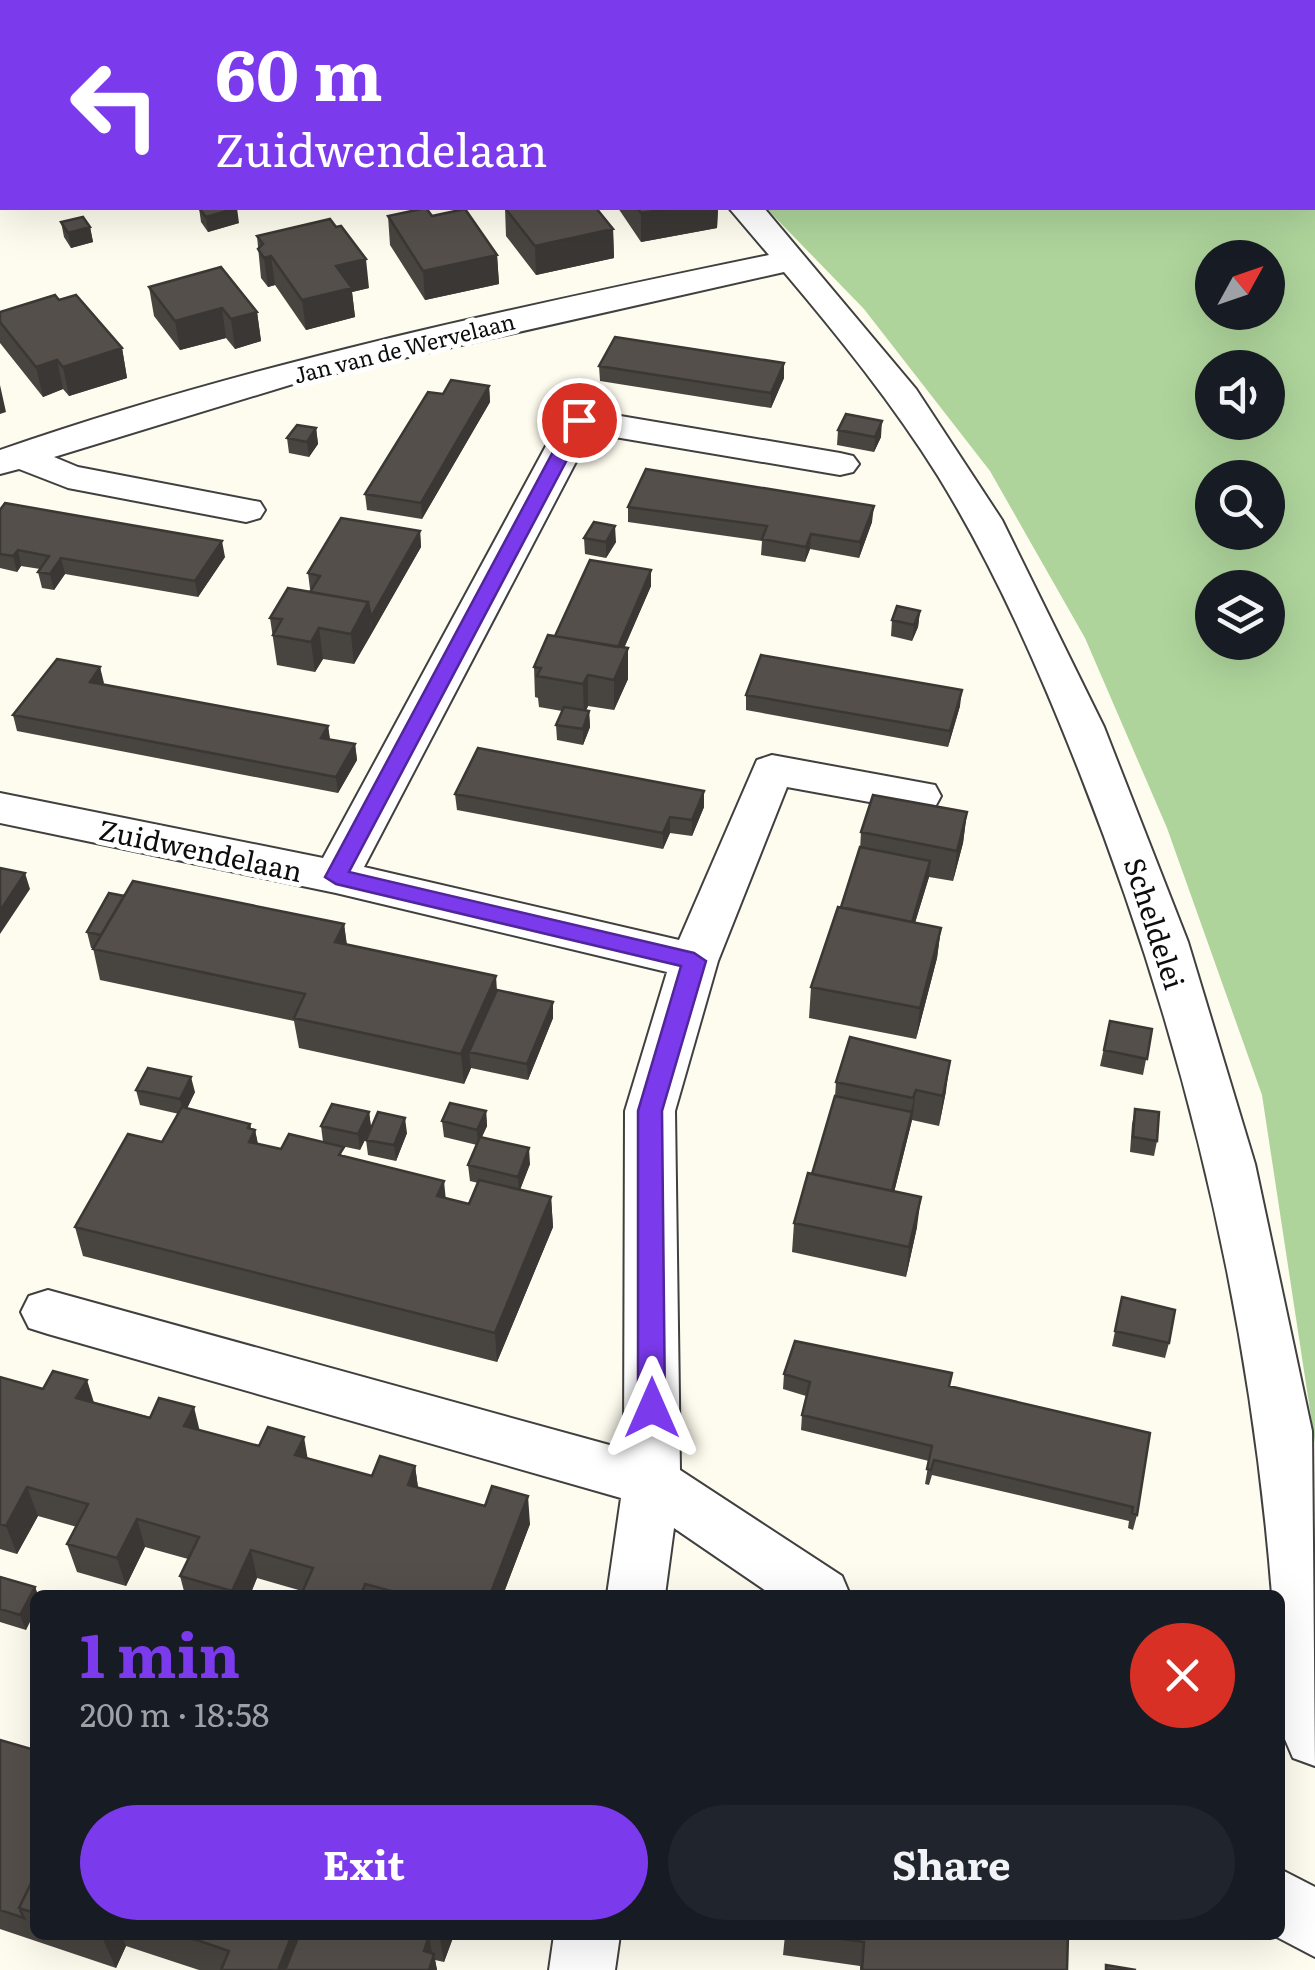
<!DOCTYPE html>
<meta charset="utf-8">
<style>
:root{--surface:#171b24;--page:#20242c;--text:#f1f3f6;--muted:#9ea1a6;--accent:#7c3aed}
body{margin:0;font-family:Literata,serif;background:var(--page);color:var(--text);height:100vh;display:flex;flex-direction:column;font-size:38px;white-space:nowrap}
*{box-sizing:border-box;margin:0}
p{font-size:32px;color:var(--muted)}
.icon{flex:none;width:55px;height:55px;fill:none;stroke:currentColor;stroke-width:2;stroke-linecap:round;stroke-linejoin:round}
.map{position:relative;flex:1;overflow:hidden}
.details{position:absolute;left:30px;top:1590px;width:1255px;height:350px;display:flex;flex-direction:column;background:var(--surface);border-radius:15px;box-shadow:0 10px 40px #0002}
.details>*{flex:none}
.top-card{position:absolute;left:0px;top:0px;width:1315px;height:210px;box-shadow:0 10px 40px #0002;background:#7c3aed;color:#fff;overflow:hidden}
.needle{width:65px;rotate:50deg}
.controls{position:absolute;left:1195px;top:240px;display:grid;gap:20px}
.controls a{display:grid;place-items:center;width:90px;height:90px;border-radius:50%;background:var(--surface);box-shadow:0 10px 40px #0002;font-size:50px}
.pin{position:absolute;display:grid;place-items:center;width:85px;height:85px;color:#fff;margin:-42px;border:5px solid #fff;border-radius:50%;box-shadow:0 2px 10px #0007}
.me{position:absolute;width:110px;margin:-55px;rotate:0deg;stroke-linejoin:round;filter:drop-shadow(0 0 8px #0008)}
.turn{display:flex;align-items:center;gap:35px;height:210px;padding:0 50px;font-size:45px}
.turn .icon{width:130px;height:130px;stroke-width:2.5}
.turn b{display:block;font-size:70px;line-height:85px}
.round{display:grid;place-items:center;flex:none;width:105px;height:105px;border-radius:52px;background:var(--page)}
.overview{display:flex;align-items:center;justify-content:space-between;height:170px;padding:0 50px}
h1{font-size:60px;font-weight:700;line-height:75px;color:var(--accent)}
.action{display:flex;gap:20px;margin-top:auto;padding:20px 50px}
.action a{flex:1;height:115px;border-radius:60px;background:var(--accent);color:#fff;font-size:40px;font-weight:700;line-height:115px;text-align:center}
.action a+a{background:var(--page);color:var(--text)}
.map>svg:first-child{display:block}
.forest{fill:#aed49b;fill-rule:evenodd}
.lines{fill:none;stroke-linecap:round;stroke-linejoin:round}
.stream{fill:#4380c2;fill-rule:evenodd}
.service-casing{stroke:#404040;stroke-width:5}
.minor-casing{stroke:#404040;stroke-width:4}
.service{fill:#fff;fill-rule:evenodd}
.minor{fill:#fff;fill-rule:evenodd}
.wall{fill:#484440}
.shaded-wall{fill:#3b3734}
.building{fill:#544f4a;stroke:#3b3734;stroke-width:2.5}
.route{fill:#7c3aed;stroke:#51269a;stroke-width:2.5}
.labels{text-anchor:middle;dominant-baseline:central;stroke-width:10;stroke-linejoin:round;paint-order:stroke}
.far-street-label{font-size:22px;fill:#0d0d0d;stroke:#fff}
.street-label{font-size:28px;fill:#0d0d0d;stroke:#fff}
</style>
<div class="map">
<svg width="1315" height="1970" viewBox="0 0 1315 1970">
<rect width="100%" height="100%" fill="#fefcee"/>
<path class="forest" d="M0,0h1315v1443l-53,-348 -95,-267 -82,-190 -95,-167 -126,-162 -98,-101h546v-206h-1310l-2,151zM1212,258h56v54h-56zM1212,368h56v54h-56zM1212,478h56v54h-56zM1212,588h56v54h-56z"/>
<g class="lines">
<path class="stream" d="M0,199h2v8h-2z"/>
<defs>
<path id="service" d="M0,152h2v10h-2z"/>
<path id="minor" d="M729,208h35l152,181 86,131 102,207 84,215 67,222 57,267 3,335 -22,-8 -9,-21 -4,-142h-8c-22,-281 -88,-557 -191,-819 -40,-102 -85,-206 -143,-300 -45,-72 -99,-139 -154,-204l-478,108 -252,77 24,10 182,35 5,8 -5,8 -14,4 -178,-34 -49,-19 -19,5v-24c251,-87 509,-141 769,-195z
M579,409l261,44 13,3 6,8 -6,8 -13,3 -249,-42 -227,434 315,73 78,-180 15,-5 163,30 6,11 -6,11 -16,4 -132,-24 -69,174 -43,150 5,359 162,106 8,19h-78l-98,-67 -9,67h-58l14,-97 -573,-164 -19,-6 -8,-16 8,-16 19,-6 576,159 1,-338 42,-139 -331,-79 -336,-70v-30l323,65 237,-438 6,-8z
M1280,1869l35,18v70l-42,-22h7z
M554,1935h66l-5,35h-66z"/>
</defs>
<use href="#service" class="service-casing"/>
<use href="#minor" class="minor-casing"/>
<use href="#service" class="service"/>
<use href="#minor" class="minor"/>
</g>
<path class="wall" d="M199,208l40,15 -31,9 -7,-10z
M505,208l108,21 1,29 -78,17 -30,-39z
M618,208h100l-1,20 -76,14z
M388,216h44l65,39 2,29 -74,16 -35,-55z
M61,222l29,5 3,15 -22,6 -7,-11z
M257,236l112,52 -17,4 3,25 -49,13 -31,-45 -7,2 -7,-9z
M149,287l108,25 4,29 -26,8 -9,-11 -46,12 -26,-34z
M59,300l63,48 5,30 -58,18 -6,-7 -20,8 -43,-54v-31z
M784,363v15l-13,30 -171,-27 -1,-15z
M489,386l1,16 -68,117 -55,-9 -2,-16 78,-100z
M316,428l2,16 -9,13 -20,-4 -2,-15z
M838,430l43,7 -7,15 -37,-7z
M628,507l244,15 -13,36 -49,-9 -5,13 -44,-7 1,-14 -134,-19z
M0,510l225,47 -27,40 -133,-23 -11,16 -12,-2 -4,-16 2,-3 -19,-3 -4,6 -17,-4z
M420,531l1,16 -67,117 -31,-5 -8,13 -38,-7 -7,-47 40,-26 1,-3h-1l-2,-16z
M584,538l32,4 -10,16 -21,-4z
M651,570v16l-27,62h4v31l-14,31 -26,-4 -2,5h3l1,16 -7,18 -26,-5 -1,-15 6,-14 -23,-4 -1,-9 -3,-1 -1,-30 21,-31z
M920,611l-2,16 -6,14 -21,-5 1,-16z
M100,667l3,17 225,42 2,13 25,5 2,16 -19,33 -321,-62 -4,-16z
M746,695l214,11 -12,41 -202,-37z
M455,794l249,13 -12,29 -22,-3 -7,16 -206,-39z
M930,806l37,6 -4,31 -10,38 -24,-4 -14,46 26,5 -4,30 -21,81 -107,-21 2,-31 30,-80 19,-58 1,-17z
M124,896l220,28 3,21 150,45 56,12v16l-25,62 -57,-12 -7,16 -165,-36 -5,-27 -194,-41 -7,-32h-2l-4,-16z
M1110,1021l42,8 -9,46 -43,-9z
M836,1082l110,9 -7,35 -27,-6 -18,72 23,35 -11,50 -114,-25 2,-29 18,-49 23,-78z
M136,1090l59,2 -8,16 63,16 1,4 4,2 3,14 23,5 42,-7 -2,-16 48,-14 2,15 36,6 -11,28 -28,-6 -2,-15 4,-10 -10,20 -33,-7 18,14 101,41 23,6 9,-21 -8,-2 -2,-16 9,-20 -33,-8 -2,-16 44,-10 1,15 -5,11 48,27 -10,26 31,7 2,30 -56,135 -414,-106 -8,-29 87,-85 17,-28 -39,-9z
M1135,1109l22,32 -3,15 -24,-4 2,-28z
M1122,1297l47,46 -4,15 -53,-12z
M784,1374l166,12 200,47 -13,82 -4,15 -5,-2 1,-7 -197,-46 -3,10 -4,-1 4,-23 -128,-31 1,-15 4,-19 -23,-7z
M0,1377l372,99 43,-10 3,22 112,36 -27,71h-202l1,-4 -45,-13 -7,17h-65l-5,-19 8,-17 -43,-12 -19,39 -49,-14 -10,-28 10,-17 -39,-11 -21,38 -17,-5z
M0,1577l35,10 3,8h-3l-9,35 -26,-8z
M0,1740l31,9 4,-8v194h419l-10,27 -9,-2 2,10h-238l-73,-24 -10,22 -116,-39z
M785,1935h283l-1,35h-207v-4l-77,-11z"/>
<path class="shaded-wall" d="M237,208l2,15 -31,9 -2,-15z
M672,208h46l-1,20 -76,14v-29z
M90,227l3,15 -22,6 -3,-15z
M613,229l1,29 -78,17 -1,-29z
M497,255l2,29 -74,16 -2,-29z
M271,256l4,29 -7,2 -4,-29z
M366,259l3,29 -17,4 3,25 -49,13 -4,-30 34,-34z
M222,308l4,30 -46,12 -5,-29z
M257,312l4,29 -26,8 -4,-30z
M122,348l5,30 -58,18 -6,-29z
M57,360l6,29 -20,8 -7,-30z
M784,363v15l-13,30v-15z
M0,385l6,27 -6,2z
M489,386l1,16 -68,117 -1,-16z
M882,421l-1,16 -7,15 1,-15z
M316,428l2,16 -9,13 -2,-15z
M874,506l-2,16 -13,36 1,-16z
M615,526l1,16 -10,16v-16z
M420,531l1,16 -49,86 -1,-16z
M811,534l-1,15 -5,13 1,-15z
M222,541l3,16 -27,40 -3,-16z
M18,550l3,16 -4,6 -4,-16z
M61,558l4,16 -11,16 -4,-16z
M651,570v16l-39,90v-16z
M368,602l4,31 -18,31 -3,-30z
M920,611l-2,16 -6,14 2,-16z
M319,628l4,31 -8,13 -4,-30z
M628,648v31l-14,31v-30z
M100,667l4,16 -10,15 -4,-16z
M588,675v31l-4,9 -1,-31z
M962,690l-2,16 -12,41 2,-16z
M589,711l1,16 -7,18v-16z
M328,726l2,16 -9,-4z
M355,744l2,16 -19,33 -2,-16z
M704,791v16l-12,29v-16z
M967,812l-4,31 -10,38 4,-30z
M670,817v16l-7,16v-16z
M930,861l-1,16 -23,75 2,-16z
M25,873l5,16 -30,45v-23z
M344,924l4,31 -13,-13z
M941,928l-4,30 -21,81 4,-31z
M496,976l2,30 -29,46 2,16 -7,16 -3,-30z
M553,1002v16l-25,62 -1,-16z
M950,1061l-4,30 -7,35 4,-30z
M191,1077l4,15 -11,23 -4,-16z
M916,1090l-4,30 -25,101 2,-16z
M486,1111l1,15 -9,19 -1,-15z
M369,1112l2,15 -11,23 -2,-16z
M405,1118l2,15 -11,28 -2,-16z
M250,1124l2,12 3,-6 6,30 -12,-18 -1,-14z
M529,1148l1,16 -11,28 -1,-15z
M444,1181l3,30 -10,-15z
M551,1197l2,30 -56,135 -2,-29z
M921,1197l-4,30 -11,50 3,-30z
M87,1380l9,29 -20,-11z
M194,1407l7,29 -17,-10z
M304,1437l5,29 -14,-11z
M415,1466l4,28 -11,-9z
M27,1487l11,29 -21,38 -11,-28z
M528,1496l2,28 -27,71h-13z
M137,1519l8,28 -19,39 -9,-28z
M251,1550l6,28 -7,17h-17l-1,-4z
M35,1587l3,8h-3v17l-9,18 -6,-15z
M101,1935h20l5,11 -10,22z
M292,1935h22l-13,35h-23z
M442,1935h12l-10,27 -4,-24z
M429,1936l4,22 1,-4 3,16h-9l-4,-19z"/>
<path class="building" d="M199,208h38l-31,9z
M426,208l6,8 33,-7 32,46 -74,16 -35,-55z
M505,208h91l17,21 -78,17z
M637,208h35l-31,5z
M83,217l7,10 -22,6 -7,-11z
M330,219l6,8 5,-1 25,33 -30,7 16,22 -50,12 -31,-44 -7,2 -6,-9 5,-5 -6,-8z
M221,267l36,45 -26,7 -9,-11 -47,13 -26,-34z
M55,295l4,5 17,-5 46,53 -59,19 -6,-7 -21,7 -36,-45v-10z
M615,337l169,26 -13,30 -172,-27z
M451,380l38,6 -68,117 -56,-9 63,-102 15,2z
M846,414l36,7 -7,16 -37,-7z
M297,425l19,3 -9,14 -20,-4z
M646,469l228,37 -14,36 -49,-8 -5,13 -44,-8 5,-13 -139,-19z
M5,503l217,38 -27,40 -134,-23 -11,16 -12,-2 11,-16 -31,-6 -5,6 -13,-2v-44z
M341,518l79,13 -49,86 -3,-15 -58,-10 10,-16 -12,-3z
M594,522l21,4 -9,16 -22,-4z
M590,560l61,10 -33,77 -63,-11z
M288,588l80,14 -17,32 -32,-6 -8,14 -38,-7 9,-16 -12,-1z
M897,606l23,5 -6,14 -22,-5z
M548,635l80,13 -14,32 -26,-5 -5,9 -46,-8 4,-8 -7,-1z
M761,655l201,35 -12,41 -204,-36z
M57,659l43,8 -10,15 238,44 -7,12 34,6 -19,33 -323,-62z
M564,707l25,4 -6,18 -27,-4z
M478,748l226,43 -12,29 -22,-3 -7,16 -208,-39z
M873,795l94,17 -10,39 -96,-19z
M860,847l70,14 -18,61 -71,-15z
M0,868l25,5 -25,38z
M133,881l211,43 -9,18 161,34 -35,78 -167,-36 11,-24 -212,-45z
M109,893l15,3 -23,39 -14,-3z
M838,907l103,21 -21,80 -109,-21z
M497,990l56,12 -26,62 -58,-12z
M1110,1021l42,8 -5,30 -43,-9z
M850,1037l100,24 -7,35 -27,-6 -3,8 -77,-16z
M148,1068l43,9 -11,22 -44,-9z
M835,1096l77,16 -20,79 -80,-17z
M450,1103l36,8 -9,19 -35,-9z
M332,1104l37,8 -11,22 -37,-8z
M182,1107l68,17 -2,4 7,2 -6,12 32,7 8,-15 55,13 -5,8 105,26 -7,15 32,8 10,-24 72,17 -56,136 -420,-106 53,-93 34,8z
M1135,1109l24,3 -2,29 -24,-4z
M378,1112l27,6 -11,27 -28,-5z
M480,1137l49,11 -11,29 -50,-12z
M808,1173l113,24 -12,50 -115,-24z
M1122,1297l53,13 -6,33 -54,-12z
M795,1341l157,32 -3,13 201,47 -13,82 -5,-2 1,-6 -199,-47 -3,10 -4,-1 5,-23 -130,-31 8,-33 -26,-8z
M53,1371l34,9 -11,18 74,20 9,-20 35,9 -10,19 75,20 9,-19 36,10 -9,18 77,21 8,-20 35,10 -7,19 77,21 7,-20 36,10 -38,99h-84l-41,-11 -4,11h-60l12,-27 -62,-18 -19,41 -52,-15 19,-39 -62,-18 -20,39 -50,-14 21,-40 -61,-17 -21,39 -6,-2v-147l43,12z
M0,1577l35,10 -15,28 -20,-6z
M0,1740l31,9 4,-8v134l-16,33 5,10 -24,-8z
M35,1875v38l-16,-5z
M182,1935h110l-14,35h-57l8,-19z
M299,1935h143l-2,3 -11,-2 -5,15 10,3 -5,16h-144z
M815,1935h253l-1,35h-205l2,-28z
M1106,1965l30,5h-30z"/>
<path class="route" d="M579,414l9,6 -239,452 345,81 12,8 -44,150 3,297 -4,7h-19l-4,-7v-297l43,-145 -345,-82 -11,-7 245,-457z"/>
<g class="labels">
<g class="far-street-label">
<text transform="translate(404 347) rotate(-14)">Jan van de Wervelaan</text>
</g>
<g class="street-label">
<text transform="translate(201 849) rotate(12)">Zuidwendelaan</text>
<text transform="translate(1156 923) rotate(72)">Scheldelei</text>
</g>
</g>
</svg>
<div class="controls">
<a><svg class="needle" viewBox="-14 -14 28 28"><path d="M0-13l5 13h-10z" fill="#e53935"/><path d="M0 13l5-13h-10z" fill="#9ea1a6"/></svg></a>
<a><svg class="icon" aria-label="sound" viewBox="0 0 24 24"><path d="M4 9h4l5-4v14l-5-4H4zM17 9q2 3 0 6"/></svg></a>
<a><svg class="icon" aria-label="search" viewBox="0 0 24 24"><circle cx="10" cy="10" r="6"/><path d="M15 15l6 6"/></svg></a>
<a><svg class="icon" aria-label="layers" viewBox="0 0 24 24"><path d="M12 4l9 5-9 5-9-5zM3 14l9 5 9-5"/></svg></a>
</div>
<div class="pin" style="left:579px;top:420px;background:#d93025"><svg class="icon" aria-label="arrive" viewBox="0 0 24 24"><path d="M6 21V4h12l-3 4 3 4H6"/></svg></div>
<svg class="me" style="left:652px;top:1408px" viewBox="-20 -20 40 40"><path d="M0-17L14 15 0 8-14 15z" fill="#7c3aed" stroke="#fff" stroke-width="4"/></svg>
<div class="top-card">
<div class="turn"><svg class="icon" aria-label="left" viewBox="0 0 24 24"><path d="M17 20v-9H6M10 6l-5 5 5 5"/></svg><div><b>60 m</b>Zuidwendelaan</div></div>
</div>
<section class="details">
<div class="overview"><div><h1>1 min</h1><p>200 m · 18:58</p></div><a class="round" style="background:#d93025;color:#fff"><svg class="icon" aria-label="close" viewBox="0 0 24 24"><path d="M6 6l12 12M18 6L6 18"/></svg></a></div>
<div class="action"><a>Exit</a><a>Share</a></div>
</section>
</div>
